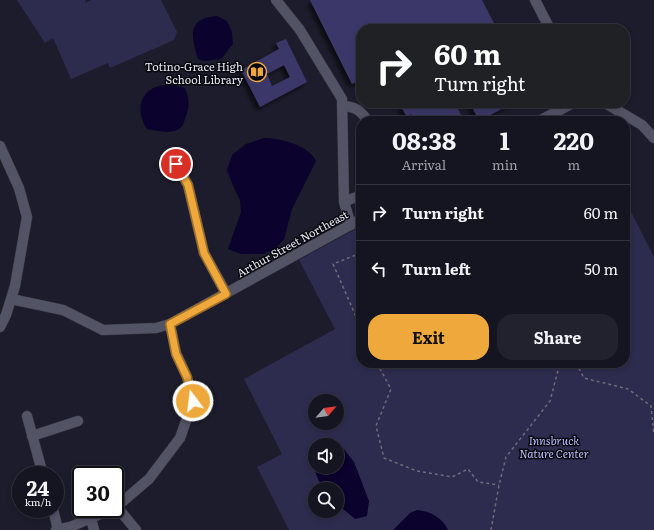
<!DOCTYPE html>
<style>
:root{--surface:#151521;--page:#22222e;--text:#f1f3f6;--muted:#9d9fa5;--line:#34343f;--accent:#eea83c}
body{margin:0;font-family:Literata,serif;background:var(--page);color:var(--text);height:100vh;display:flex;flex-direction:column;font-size:15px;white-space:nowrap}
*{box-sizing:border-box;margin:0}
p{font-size:13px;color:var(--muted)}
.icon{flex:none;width:22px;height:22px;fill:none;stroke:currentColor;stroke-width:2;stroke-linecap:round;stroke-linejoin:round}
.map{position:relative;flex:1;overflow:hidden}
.drawer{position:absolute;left:356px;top:116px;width:274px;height:252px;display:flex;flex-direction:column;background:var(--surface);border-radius:16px;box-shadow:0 2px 6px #0003,0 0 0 1px var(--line)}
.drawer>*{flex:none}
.banner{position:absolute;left:356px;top:24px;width:274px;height:84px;border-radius:16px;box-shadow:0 2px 6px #0003,0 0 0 1px var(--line);background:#202124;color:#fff;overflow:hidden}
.needle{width:26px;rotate:62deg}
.controls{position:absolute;left:308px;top:394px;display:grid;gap:8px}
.controls a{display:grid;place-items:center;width:36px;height:36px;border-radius:50%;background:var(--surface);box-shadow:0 2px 6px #0003,0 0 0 1px var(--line);font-size:20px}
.speed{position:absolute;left:12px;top:466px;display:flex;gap:8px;font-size:20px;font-weight:700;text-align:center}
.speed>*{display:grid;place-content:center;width:52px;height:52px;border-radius:50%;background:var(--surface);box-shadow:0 2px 6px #0003,0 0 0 1px var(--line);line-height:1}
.speed small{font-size:10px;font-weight:400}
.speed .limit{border:2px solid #111;border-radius:6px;background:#fff;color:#111}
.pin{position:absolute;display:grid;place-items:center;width:34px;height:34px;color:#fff;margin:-17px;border:2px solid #fff;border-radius:50%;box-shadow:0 1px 4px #0007}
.me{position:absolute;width:44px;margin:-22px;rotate:345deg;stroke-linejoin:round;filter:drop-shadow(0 0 3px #0008)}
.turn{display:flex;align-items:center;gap:14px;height:84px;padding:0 12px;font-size:18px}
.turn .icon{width:52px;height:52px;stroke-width:2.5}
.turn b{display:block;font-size:28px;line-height:34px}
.eta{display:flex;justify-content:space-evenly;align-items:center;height:68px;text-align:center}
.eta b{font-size:24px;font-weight:700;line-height:28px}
.cta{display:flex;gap:8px;margin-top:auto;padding:8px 12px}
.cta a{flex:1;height:46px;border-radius:16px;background:var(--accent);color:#111;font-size:16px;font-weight:700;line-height:46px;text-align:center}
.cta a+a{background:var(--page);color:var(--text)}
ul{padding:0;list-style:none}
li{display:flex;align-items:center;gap:12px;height:56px;padding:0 12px;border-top:1px solid var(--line)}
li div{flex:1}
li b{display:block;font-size:15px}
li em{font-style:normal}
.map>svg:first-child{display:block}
.green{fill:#2d2c4e;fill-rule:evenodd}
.water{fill:#0b022d}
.building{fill:#3a3769;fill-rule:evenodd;filter:url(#shadow)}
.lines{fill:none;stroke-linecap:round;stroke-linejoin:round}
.minor-casing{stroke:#383945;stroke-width:11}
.path{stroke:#6c6c7a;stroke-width:1.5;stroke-dasharray:3 3;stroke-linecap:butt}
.minor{stroke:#535366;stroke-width:10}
.route-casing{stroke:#9b6d27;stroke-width:10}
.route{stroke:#eea83c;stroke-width:7}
.labels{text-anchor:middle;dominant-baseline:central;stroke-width:3;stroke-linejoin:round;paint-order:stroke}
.poi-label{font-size:11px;fill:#e8e9f4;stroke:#07080e;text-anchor:end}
.street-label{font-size:11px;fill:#e8e9f4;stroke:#07080e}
.park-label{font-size:11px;font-style:italic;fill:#bcbdfe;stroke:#07080e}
</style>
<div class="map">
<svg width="654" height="530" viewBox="0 0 654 530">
<defs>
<filter id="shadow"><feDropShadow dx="-3.5" dy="3.5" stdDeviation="2" flood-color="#0009"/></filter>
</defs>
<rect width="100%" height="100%" fill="#1c1c2c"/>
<path class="green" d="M17,0h69l-1,3 6,-3h70l16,32 -3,8 -64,28 -2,-5 -37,16 -18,-41 -8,5z
M630,210l24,47v273h-365l-32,-63 25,-13 -38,-75 91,-50 -36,-69 62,-34v137h264v-150zM315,401h22v22h-22zM315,445h22v22h-22zM315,489h22v22h-22z"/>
<path class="water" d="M217,16l10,5 5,11 1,12 -12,15 -17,2 -6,-2c-7,-23 -11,-41 19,-43z
M162,85h12l11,3c4,10 5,18 1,28 -1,2 -2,6 -3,9 -7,11 -25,6 -36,4 -12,-18 -8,-39 15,-44z
M264,138c15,0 45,7 52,23l-24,48 -8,30 -9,10 -12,5h-22l-13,-5 13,-37 -1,-12 -6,-12 -7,-18 5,-15 14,-11z
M325,437l7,1 11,10 11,14 15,39 -2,15 -12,3 -18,-15v-15h-14c-6,-12 -13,-25 -8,-38v16h22v-22h-20z
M417,510c13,1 26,8 31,20h-55l17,-17z"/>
<path class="building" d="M310,0h172l15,29h-136v51l-9,4z
M514,24l2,5h-13z
M286,39l21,43 -47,25 -19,-37 38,-21 -3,-6zM284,65l6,12 -18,9 -5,-12z
M408,103h47l9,18h-49l-4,-7 -4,3 -6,-10z
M470,103h43l-34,18z"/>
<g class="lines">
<defs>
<path id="minor" d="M276,0l24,30 42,69 2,103 7,23
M535,0l15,29
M605,103l37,22 12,13
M343,106c13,1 17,4 25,15
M539,121l34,-18
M0,146l19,42 8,29 -12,69 -9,29 -6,12
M176,164l12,21 16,68 22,40
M344,202l17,-7
M11,299l52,11 40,20 53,-2 14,-4 191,-105
M27,416l16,59
M32,436l46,-15
M117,507l19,23
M115,508l34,-29 31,-41 13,-37 -6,-24 -11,-24 -6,-29
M53,509l5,21
M91,518l3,12
M56,530l14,-3 42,-18"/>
</defs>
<use href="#minor" class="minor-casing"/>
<path class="path" d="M361,253l-28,11 28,64
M377,363l14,26 -15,37 8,32 33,13 35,6 16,-8 10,13 21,3
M576,363l8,15 44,11 23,17 3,29
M491,530l8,-45 7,-28 44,-56 10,-38"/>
<use href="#minor" class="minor"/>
</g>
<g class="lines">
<defs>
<path id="route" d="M176,164l12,21 16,68 22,41 -56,30 6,30 11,23 6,24"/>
</defs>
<use href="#route" class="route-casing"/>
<use href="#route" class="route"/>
</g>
<defs>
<symbol id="library-ring" viewBox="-11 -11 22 22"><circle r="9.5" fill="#07080e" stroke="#eea83c" stroke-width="1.5"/><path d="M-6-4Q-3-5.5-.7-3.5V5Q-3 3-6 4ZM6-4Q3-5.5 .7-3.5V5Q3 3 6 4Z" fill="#eea83c"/></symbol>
</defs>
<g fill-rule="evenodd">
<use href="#library-ring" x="246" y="61" width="22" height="22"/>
</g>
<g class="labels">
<g class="poi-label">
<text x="243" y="66">Totino-Grace High<tspan x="243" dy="13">School Library</tspan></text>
</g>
<g class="street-label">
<text transform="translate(292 243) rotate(-29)">Arthur Street Northeast</text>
</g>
<g class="park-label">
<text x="554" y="440">Innsbruck<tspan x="554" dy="13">Nature Center</tspan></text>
</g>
</g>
</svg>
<div class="controls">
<a><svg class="needle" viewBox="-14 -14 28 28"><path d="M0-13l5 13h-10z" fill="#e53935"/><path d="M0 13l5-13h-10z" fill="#9d9fa5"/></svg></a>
<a><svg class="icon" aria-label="sound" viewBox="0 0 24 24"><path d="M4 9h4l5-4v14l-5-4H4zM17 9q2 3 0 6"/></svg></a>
<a><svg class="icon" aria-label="search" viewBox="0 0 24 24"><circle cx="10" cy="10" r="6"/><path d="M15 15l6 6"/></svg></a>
</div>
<div class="speed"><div>24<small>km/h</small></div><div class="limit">30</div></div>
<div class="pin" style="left:176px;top:164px;background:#d93025"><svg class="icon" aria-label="arrive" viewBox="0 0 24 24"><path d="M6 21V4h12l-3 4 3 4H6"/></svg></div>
<svg class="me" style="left:193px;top:401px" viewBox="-20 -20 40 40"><circle r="17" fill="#eea83c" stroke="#fff" stroke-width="3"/><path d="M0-11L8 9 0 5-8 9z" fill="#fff"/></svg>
<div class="banner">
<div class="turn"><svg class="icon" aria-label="right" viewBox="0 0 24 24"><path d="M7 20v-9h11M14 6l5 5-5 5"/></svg><div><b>60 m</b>Turn right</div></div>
</div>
<section class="drawer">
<div class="eta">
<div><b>08:38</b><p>Arrival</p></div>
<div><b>1</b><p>min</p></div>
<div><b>220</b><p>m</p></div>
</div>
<ul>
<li><svg class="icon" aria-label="right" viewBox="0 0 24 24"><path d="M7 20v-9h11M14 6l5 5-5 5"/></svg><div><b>Turn right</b></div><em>60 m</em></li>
<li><svg class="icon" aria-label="left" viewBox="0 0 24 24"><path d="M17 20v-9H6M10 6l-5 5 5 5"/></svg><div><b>Turn left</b></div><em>50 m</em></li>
</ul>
<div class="cta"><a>Exit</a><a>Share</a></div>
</section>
</div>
